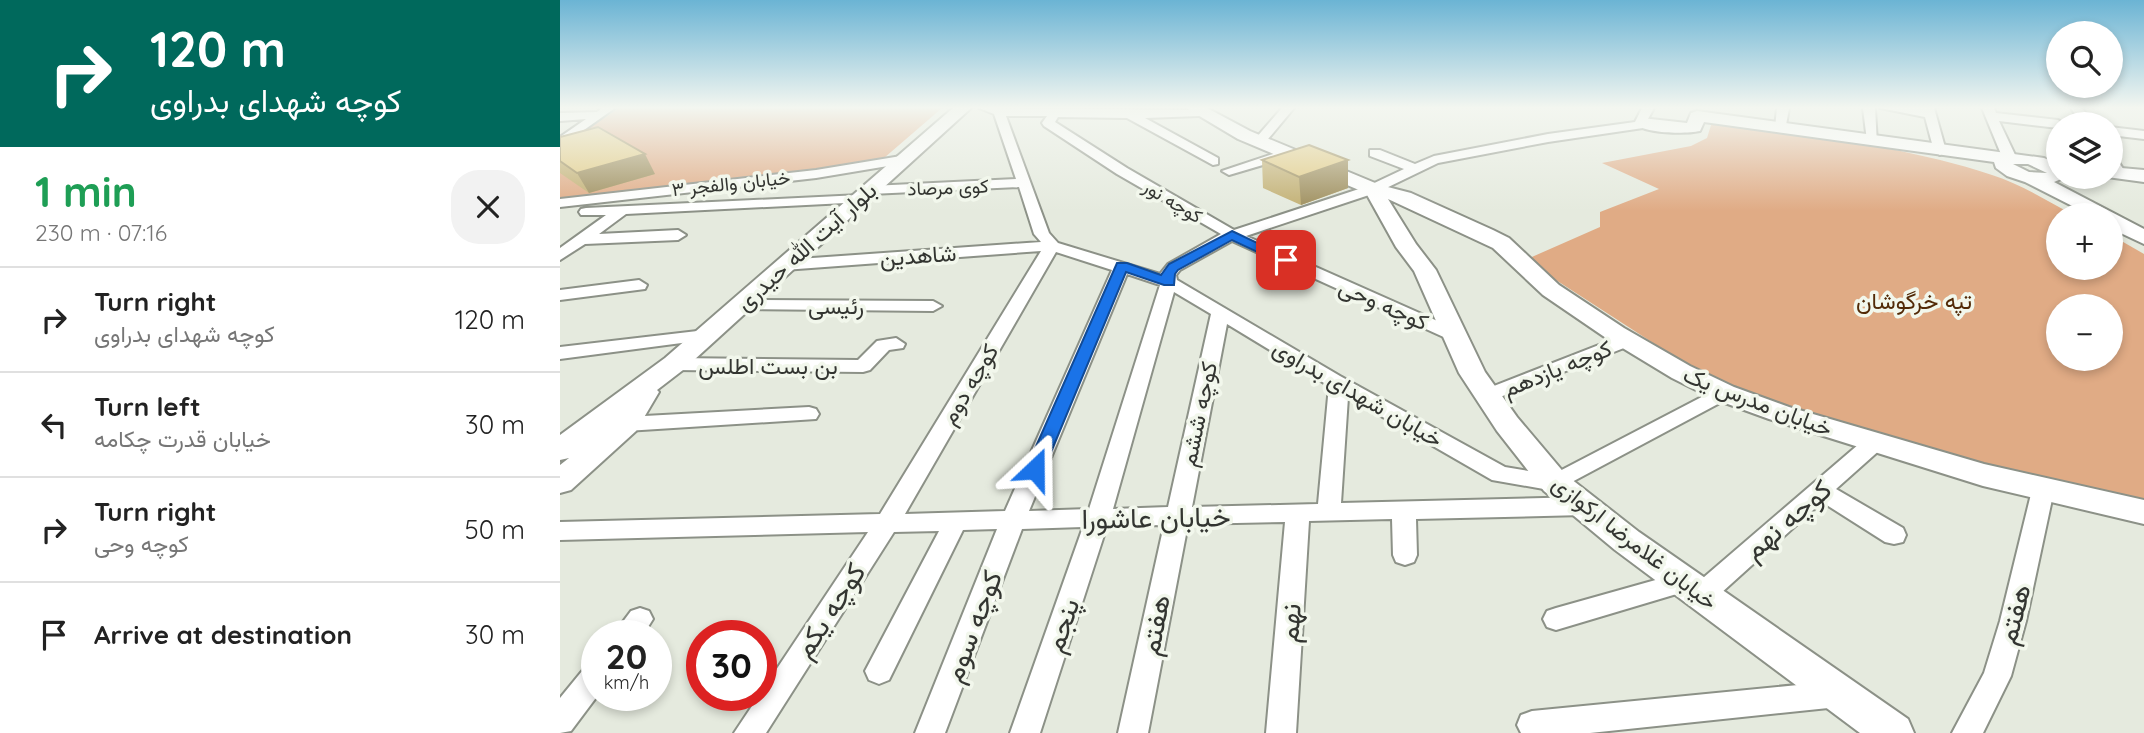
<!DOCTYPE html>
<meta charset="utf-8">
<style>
:root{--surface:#fff;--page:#f2f2f2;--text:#222;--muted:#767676;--line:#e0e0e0}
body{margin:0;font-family:Quicksand,Vazirmatn,sans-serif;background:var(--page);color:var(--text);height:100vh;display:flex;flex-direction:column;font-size:26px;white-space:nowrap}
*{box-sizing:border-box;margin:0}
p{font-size:23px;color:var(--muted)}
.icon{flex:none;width:38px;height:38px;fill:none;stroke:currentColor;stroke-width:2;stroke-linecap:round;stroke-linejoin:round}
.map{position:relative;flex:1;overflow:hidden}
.details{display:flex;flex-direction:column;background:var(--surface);width:560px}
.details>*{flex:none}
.banner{background:#00695c;color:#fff;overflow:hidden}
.buttons{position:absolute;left:1486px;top:21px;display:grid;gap:14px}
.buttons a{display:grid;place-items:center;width:77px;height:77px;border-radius:50%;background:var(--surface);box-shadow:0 4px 10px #0003;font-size:35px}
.speed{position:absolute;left:21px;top:620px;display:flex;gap:14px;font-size:35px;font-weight:700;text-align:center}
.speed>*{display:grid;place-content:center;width:91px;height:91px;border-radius:50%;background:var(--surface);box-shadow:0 4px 10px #0003;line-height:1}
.speed small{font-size:18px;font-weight:400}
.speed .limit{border:10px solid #d22;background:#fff;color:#111}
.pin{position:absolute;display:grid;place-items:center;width:60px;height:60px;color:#fff;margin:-30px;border-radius:14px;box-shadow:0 4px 10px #0006}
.me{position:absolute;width:77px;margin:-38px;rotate:23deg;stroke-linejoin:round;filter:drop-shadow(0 0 5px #0008)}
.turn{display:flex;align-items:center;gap:24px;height:147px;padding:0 35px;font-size:32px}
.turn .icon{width:91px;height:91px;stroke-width:2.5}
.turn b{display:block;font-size:49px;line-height:60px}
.round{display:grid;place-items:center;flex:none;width:74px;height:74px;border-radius:28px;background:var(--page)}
.head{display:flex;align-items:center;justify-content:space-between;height:119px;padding:0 35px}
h1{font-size:42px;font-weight:700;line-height:52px;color:#1e9e55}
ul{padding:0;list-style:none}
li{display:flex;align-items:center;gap:21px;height:105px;padding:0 35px;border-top:2px solid var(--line)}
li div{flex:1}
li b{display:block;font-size:26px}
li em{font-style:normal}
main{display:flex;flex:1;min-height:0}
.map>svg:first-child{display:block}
.green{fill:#e0ab85;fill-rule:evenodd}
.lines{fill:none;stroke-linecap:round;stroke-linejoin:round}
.street-casing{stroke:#8c9187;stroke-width:4}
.secondary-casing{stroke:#8c9187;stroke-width:4}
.street{fill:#fff;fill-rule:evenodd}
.secondary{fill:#fff;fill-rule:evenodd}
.wall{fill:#c2af72}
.shaded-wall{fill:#9e8e5d}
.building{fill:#e2cb85;stroke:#9e8e5d;stroke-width:2}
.route{fill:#1a73e8;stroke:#114b97;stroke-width:2}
.labels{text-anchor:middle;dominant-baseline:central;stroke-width:7;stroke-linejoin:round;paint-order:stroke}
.far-street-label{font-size:19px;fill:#333531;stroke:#f2f7ec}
.street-label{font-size:23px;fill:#333531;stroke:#f2f7ec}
.park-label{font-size:23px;fill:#522a07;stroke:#f2f7ec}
.near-street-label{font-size:28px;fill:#333531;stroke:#f2f7ec}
</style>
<main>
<section class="details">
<div class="banner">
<div class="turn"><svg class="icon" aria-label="right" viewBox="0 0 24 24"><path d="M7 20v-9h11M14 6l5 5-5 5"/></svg><div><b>120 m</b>کوچه شهدای بدراوی</div></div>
</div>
<div class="head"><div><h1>1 min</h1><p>230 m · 07:16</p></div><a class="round"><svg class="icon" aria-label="close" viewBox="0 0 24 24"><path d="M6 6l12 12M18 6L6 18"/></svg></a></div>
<ul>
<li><svg class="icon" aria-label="right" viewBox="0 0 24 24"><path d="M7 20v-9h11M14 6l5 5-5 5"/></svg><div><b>Turn right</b><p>کوچه شهدای بدراوی</p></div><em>120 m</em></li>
<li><svg class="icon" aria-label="left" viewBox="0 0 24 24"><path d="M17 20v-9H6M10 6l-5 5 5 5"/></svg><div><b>Turn left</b><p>خیابان قدرت چکامه</p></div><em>30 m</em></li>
<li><svg class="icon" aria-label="right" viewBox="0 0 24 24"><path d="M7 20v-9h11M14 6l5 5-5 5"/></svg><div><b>Turn right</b><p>کوچه وحی</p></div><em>50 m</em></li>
<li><svg class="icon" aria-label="arrive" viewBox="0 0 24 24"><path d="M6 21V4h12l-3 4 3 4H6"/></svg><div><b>Arrive at destination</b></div><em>30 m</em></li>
</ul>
</section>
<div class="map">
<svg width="1584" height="733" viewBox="0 0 1584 733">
<rect width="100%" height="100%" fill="#e5eade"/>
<path class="green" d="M59,108h323l-58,50 -30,7 -294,33v-50z
M1152,122c94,14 189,23 280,53 29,9 55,26 82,40h-16v53h52l1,-33 33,19v248l-211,-49 -196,-63 -39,-18 -173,-112 75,-33v-15l59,-23 -57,-26 89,-17 16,-8zM1498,306h52v53h-52z"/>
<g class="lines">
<defs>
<path id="street" d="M42,108h13l-55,39v-10l26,-18 -26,2v-8l37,-1z
M419,108l224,2 2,2 -6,4 -54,2 73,40v6l-5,1 -86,-47 -69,-1 -3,5 72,46 107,62 134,-44 36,-17 -34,-13v-6h10l35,14 19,-8 114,-22 87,-12 7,-14h12l-11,20 -95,14 -110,21 -60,29 -132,44 214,95 3,4 -3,4h-12l-216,-98 -52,29 -4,5 1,5 163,96 165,91 47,8 165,-86h14l3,4 -3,4 -176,94 -63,-11 -144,-83 -7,106 243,-6 8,3 4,6 -4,6 -8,3 -168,4 1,36 -3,7 -9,3 -9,-3 -3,-7 -1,-36 -83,2 -13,212h-30l19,-211 -97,2 -40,209h-30l46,-208 -57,1 -67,207h-30l73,-206 -61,2 -77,204h-30l82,-204 -34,1 -74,150 -10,4 -10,-4 -4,-9 74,-140 -45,1 -128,201h-32l134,-201 -308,8v-18l320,-8 161,-263 -257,19 -8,-5 8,-5 257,-18 -7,-8 -15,-47 -148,7 -7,-4 7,-4 145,-7 -22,-65zM446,116h41l-5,7 2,3 73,48 104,60 -53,30 -8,10 -102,-31 -9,-10zM496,252l56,18 -107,241 -100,3zM567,274l33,11 -71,224 -60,2zM614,292l37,22 -43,193 -55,2zM667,324l102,62 -11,118 -126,3z
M722,108h12l-31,37h-8v-6z
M1217,108h12l-4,23 -10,-3z
M1303,108h12l2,36 -4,1 -6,-4z
M1320,108h54l12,43 -6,4 -6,-4 -9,-34z
M1422,108h12l2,5 62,7 6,4h-6v4l-59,-7 18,38 -7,4 -7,-4z
M1511,108h11l11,16h-12z
M1550,127l34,4v8l-34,-4z
M725,150l5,1v6l-61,18 -7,-4z
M341,156l5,1v6l-90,15 -256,29v-8l256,-29z
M1550,156l5,1 11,16 -2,3h-10l-4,-6z
M300,195l7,4 -2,3 -239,12 -27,20 79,-4 8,5 -8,5 -93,4 -25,16v-12l46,-33h-25l-2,-3 2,-3 5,-1z
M79,280l8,5 -2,4 -85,11v-10z
M180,300l193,1 9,5 -9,5 -199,-2 -3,-4 3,-4z
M146,330l6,1 3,4 -3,4 -152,20v-12z
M1067,334l9,6 -2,4 -139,55h-14l-3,-4 3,-4z
M336,338l9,6 -2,4 -14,2 -19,20 -7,2 -189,-2 -10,-6 10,-6 184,2 19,-19z
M249,407l7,2 3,5 -3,5 -190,12 -7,-2 -3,-5 3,-5 7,-2z
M1314,436l8,2 3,5 -3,5 -46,41 67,39 3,7 -3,7 -9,2 -9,-2 -63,-40 -112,101 -9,3 -9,-3 -4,-8 2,-5 -134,40 -9,-3 -4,-8 4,-8 9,-3 128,-36 9,3 3,9 170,-146z
M1483,482l8,2 3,6 -28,131 -15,55 -28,57h-31l32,-60 16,-52 32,-131 3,-6z
M80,608l9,3 4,8 -10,16h-30l18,-24z
M37,661l1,34 -27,36 -11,2v-35l27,-33z
M1278,681l10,4 5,9 -5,9 -10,4 -248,26h-69l-4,-8 4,-10 11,-4z"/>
<path id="secondary" d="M393,108h18l-288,262 -26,20 2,2 -23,39 -65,59 -11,3v-28l9,-7 -9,2v-25l105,-77z
M626,108h21l43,23 130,54 31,8 82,37 16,8 50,47 65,43 66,38 44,21 55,20 195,57 160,36v24l-161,-38 -214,-67 -55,-20 -42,-21 -66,-40 -63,-43 -50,-47 -105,-49 28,45 20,26 49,102 32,45 49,58 73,57 269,187 6,14h-54l-245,-183 -71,-59 -47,-60 -38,-58 -45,-102 -18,-24 -30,-54 -128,-54z
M1137,111l347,47 14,6v13h8l-12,5 90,47v15l-34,-16v-13h-20l-65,-33 -18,-6 -11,-8 -2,-6 -290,-40 -4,9c-15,3 -55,3 -66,-8l8,-5 45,5 4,-10zM1453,164h15l19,9 -18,-1z
M1550,167l34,3v12l-37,-5h3z"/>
</defs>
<use href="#street" class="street-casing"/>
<use href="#secondary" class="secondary-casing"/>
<use href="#street" class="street"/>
<use href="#secondary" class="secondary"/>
</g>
<path class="wall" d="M0,137l95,37 -66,19 -29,-20z
M702,160l86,28 -47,17 -38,-17z"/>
<path class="shaded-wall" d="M85,154l10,20 -66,19 -12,-20z
M788,160v28l-47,17 -2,-28z"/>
<path class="building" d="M38,127l47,27 -68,19 -17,-12v-24z
M749,145l39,15 -49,17 -37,-17z"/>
<linearGradient id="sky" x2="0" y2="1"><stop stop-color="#6bb4d4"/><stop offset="0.51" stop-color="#f3f6f0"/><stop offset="1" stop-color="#f3f6f0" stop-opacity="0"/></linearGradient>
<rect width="1584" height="211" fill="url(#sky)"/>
<path class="route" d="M672,231l61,29 -2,3h-10l-49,-23 -54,30 -3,4 -1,11h-10l-38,-13 -82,197 -3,5h-13l-2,-5 91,-206h10l34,12 8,-11z"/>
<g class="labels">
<g class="far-street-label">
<text transform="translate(171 183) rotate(-6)">خیابان والفجر ۳</text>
<text transform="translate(388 187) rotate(-2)">کوی مرصاد</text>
<text transform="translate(613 201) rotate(31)">کوچه نور</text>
</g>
<g class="street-label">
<text transform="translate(246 246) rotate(-42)">بلوار آیت الله حیدری</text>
<text transform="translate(358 255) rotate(-4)">شاهدین</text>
<text transform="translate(824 304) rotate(24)">کوچه وحی</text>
<text x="276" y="305">رئیسی</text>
<text x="208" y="365">بن بست اطلس</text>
<text transform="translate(997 368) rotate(-22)">کوچه یازدهم</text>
<text transform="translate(409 384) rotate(-59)">کوچه دوم</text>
<text transform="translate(798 393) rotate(30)">خیابان شهدای بدراوی</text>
<text transform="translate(1198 401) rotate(21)">خیابان مدرس یک</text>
<text transform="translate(638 414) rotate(-78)">کوچه ششم</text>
<text transform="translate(1075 542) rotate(38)">خیابان غلامرضا ارکوازی</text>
</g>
<g class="park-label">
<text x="1354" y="300">تپه خرگوشان</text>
</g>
<g class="near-street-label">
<text transform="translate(596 517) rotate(-1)">خیابان عاشورا</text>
<text transform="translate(1227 519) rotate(-41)">کوچه نهم</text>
<text transform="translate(269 610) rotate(-57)">کوچه یکم</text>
<text transform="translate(1453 614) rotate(-75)">هفتم</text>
<text transform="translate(729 623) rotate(-86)">نهم</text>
<text transform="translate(501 625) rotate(-71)">پنجم</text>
<text transform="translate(594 625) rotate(-79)">هفتم</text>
<text transform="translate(412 626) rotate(-69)">کوچه سوم</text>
</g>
</g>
</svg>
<div class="buttons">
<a><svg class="icon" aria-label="search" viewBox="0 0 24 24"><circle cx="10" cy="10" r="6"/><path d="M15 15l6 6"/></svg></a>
<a><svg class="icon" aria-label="layers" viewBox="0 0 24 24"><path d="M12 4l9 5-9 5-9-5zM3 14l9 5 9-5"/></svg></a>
<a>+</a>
<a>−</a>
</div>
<div class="speed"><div>20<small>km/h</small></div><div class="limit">30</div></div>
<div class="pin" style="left:726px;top:260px;background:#d93025"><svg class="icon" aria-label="arrive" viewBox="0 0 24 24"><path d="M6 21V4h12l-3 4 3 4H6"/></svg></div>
<svg class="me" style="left:475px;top:469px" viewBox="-20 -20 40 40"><path d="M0-17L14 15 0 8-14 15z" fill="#1a73e8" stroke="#fff" stroke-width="4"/></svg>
</div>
</main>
